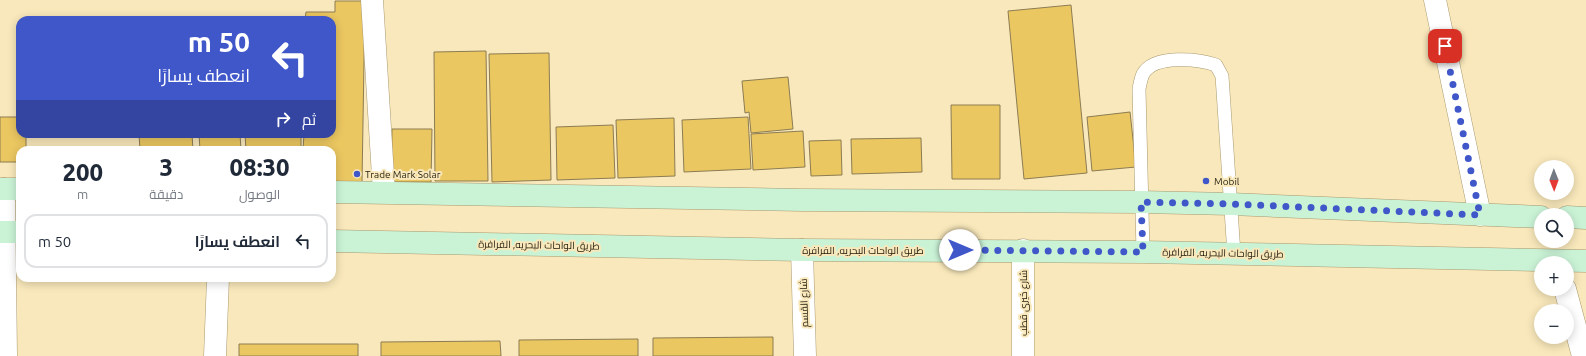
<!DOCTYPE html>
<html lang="ar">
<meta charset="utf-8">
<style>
:root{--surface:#fff;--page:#f6f6f7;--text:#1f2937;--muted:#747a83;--line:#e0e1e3}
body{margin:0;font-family:Ubuntu,Cairo,sans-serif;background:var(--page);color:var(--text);direction:rtl;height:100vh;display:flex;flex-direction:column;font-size:15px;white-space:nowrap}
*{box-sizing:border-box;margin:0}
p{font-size:13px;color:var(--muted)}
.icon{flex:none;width:22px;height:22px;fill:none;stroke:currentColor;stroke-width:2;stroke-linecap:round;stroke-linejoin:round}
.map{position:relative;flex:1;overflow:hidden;direction:ltr}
.details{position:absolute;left:16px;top:146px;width:320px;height:136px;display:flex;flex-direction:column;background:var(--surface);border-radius:12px;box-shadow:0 2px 10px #0003;direction:rtl}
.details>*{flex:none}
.top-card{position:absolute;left:16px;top:16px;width:320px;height:122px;border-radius:12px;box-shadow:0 2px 10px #0003;direction:rtl;background:#4057ca;color:#fff;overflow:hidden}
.needle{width:26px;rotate:179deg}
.controls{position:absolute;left:1534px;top:160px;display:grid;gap:8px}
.controls a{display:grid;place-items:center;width:40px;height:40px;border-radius:50%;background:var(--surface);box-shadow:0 2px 10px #0003;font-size:20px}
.pin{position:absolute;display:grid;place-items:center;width:34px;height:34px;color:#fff;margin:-17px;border-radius:8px;box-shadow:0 2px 6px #0006}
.me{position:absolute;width:44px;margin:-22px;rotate:90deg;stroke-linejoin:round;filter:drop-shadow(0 0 3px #0008)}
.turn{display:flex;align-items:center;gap:14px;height:84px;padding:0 20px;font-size:18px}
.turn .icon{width:52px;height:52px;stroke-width:2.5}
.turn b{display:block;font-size:28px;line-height:34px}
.then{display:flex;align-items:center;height:38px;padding:0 20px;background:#0003;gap:8px;font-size:15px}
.eta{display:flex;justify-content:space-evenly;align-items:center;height:68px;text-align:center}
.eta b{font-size:24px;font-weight:800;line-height:28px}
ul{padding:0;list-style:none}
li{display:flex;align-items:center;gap:12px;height:54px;margin:0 8px 6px;padding:0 12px;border:2px solid var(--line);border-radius:12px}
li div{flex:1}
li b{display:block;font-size:15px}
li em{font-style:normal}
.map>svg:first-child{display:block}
.building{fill:#ebc761;stroke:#8c7c53}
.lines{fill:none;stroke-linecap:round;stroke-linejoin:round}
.lane-casing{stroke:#a9996f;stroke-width:14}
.street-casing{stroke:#a9996f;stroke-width:23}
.secondary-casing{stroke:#a9996f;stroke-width:23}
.lane{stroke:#fff;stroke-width:13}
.street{stroke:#fff;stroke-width:22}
.secondary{stroke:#caf3d6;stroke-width:22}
.route{stroke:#4057ca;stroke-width:7;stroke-dasharray:0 12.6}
.poi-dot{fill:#4057ca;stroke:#f9e8bb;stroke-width:1.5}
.labels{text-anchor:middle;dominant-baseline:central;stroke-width:4;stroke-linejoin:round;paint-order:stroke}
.poi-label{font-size:10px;fill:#221c0b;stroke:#f9e8bb;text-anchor:start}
.street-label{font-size:10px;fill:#221c0b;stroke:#f9e8bb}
</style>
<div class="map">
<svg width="1586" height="356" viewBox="0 0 1586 356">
<rect width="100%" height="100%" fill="#f9e8bb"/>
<path class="building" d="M335,1h30l-3,181h-30v-32h-29l1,-16h28v-114h-27l1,-8h29z
M1071,5l16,168 -63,6 -16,-168z
M486,51l2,130h-53l-1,-129z
M549,53l2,127 -59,2 -3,-128z
M788,77l5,52 -42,4 -2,-21 -4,1 -3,-32z
M951,105h49v74h-48z
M1130,112l6,55 -44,4 -5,-54z
M0,117h20v17h6v16h-6v12h-20z
M748,117l3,52 -67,3 -2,-52z
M674,118l1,58 -57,2 -2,-58z
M613,125l2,53 -58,2 -1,-53z
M392,129h40l-1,53h-40z
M803,131l2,36 -52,3 -2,-36z
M139,134h53l1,16h-53z
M199,134h41l1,16h-41z
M245,134h56v16h-55z
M921,138l1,34 -70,2 -1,-35z
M841,140l1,35 -31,1 -2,-35z
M773,337v19h-120v-18z
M638,339v17h-119v-16z
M500,341l1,15h-120v-14z
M239,344h119v12h-119z"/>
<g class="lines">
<defs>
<path id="lane" d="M1143,252l-4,-163c1,-5 2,-11 4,-15 11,-20 56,-15 73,-9l6,11 12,178"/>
<path id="street" d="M372,0l12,192
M1435,0l45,215
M4,189l2,167
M802,250l3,106
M1023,250v106
M1565,289l18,67
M215,356l3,-78"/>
<path id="secondary" d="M0,189h20
M332,192l470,8 339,2 90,2 310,13
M1567,217l19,1
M0,232h20
M332,241l470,9 341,2 443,9"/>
</defs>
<use href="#lane" class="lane-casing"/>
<use href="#street" class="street-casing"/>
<use href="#secondary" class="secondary-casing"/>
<use href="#lane" class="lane"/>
<use href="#street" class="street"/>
<use href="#secondary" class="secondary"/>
</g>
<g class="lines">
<path class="route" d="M960,250l183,2 -2,-50 90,2 249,11 -35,-169"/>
</g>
<g class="poi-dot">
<circle cx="357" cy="174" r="4"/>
<circle cx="1206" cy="181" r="4"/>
</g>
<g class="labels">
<g class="poi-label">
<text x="365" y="174">Trade Mark Solar</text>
<text x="1214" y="181">Mobil</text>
</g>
<g class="street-label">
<text transform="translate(539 245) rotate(1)">طريق الواحات البحريه, الفرافرة</text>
<text x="863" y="250">طريق الواحات البحريه, الفرافرة</text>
<text transform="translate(1223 253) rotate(1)">طريق الواحات البحريه, الفرافرة</text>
<text transform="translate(804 303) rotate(-92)">شارع القسم</text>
<text transform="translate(1023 303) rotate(-90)">شارع خيرى قطب</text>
</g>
</g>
</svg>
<div class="controls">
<a><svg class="needle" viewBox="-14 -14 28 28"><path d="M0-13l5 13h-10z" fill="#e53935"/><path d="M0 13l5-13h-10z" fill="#747a83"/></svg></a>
<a><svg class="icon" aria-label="search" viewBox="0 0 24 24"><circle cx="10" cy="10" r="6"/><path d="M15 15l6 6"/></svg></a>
<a>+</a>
<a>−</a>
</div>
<div class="pin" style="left:1445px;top:46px;background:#d93025"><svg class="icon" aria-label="arrive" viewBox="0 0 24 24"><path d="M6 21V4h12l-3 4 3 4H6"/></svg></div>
<svg class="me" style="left:960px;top:250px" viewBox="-20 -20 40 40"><circle r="19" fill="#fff"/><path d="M0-13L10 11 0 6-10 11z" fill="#4057ca"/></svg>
<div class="top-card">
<div class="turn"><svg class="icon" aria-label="left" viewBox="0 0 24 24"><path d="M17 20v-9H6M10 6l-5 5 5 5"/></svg><div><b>50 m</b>انعطف يسارًا</div></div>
<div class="then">ثم<svg class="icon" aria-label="right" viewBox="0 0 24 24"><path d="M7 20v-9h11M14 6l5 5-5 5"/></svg></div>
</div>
<section class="details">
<div class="eta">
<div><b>08:30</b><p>الوصول</p></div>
<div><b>3</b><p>دقيقة</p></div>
<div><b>200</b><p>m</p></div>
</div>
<ul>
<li><svg class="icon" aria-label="left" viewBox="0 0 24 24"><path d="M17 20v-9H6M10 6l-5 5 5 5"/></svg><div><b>انعطف يسارًا</b></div><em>50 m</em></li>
</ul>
</section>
</div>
